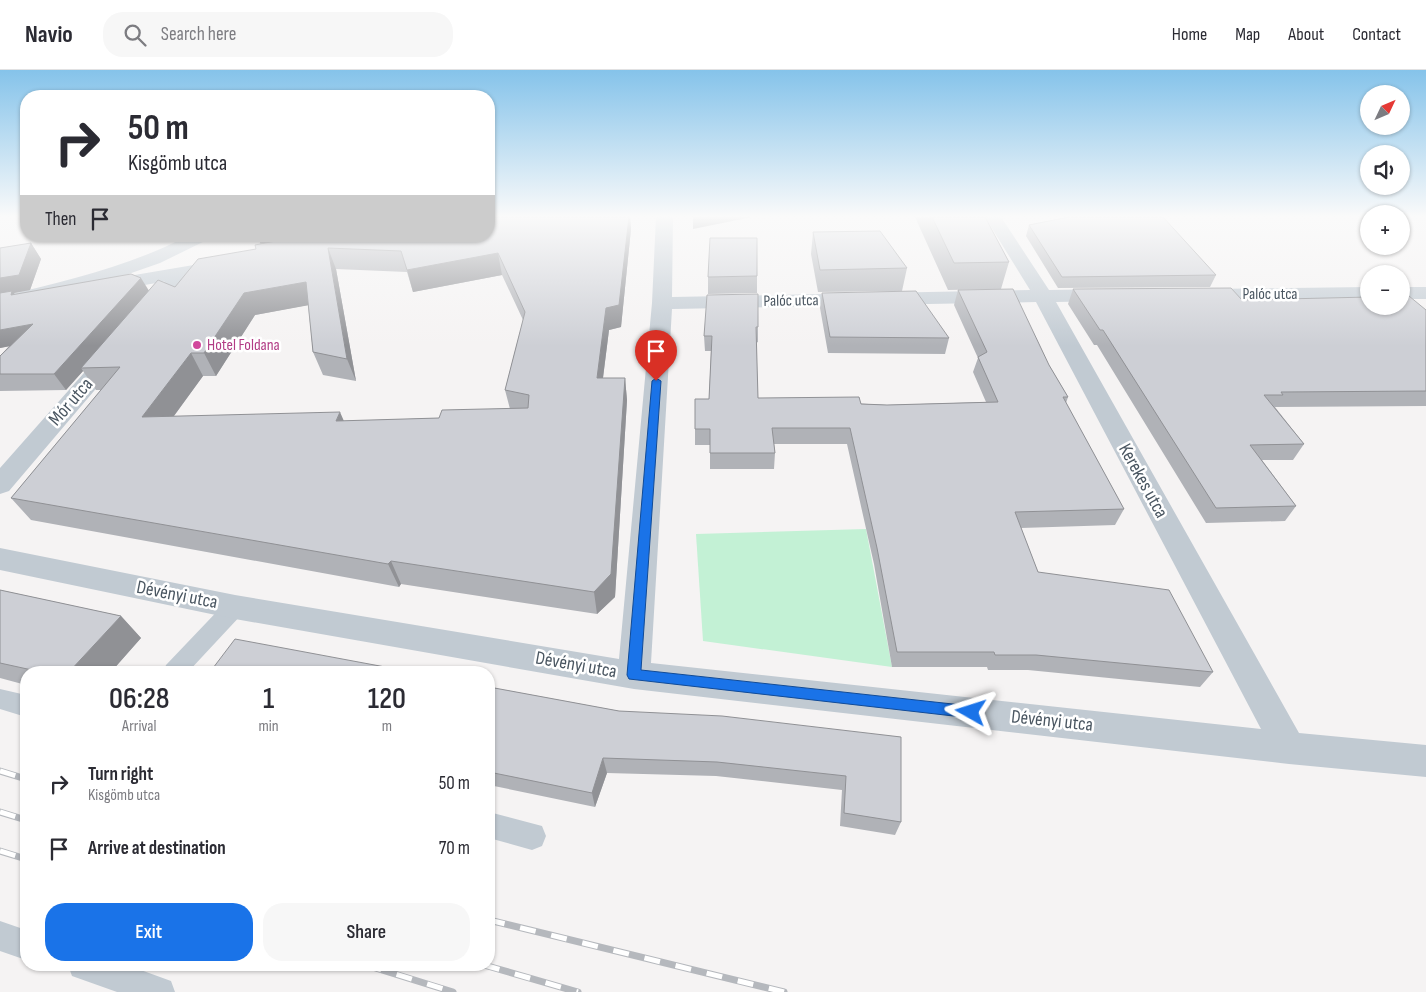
<!DOCTYPE html>
<meta charset="utf-8">
<style>
:root{--surface:#fff;--page:#f7f7f7;--text:#2b2b33;--muted:#7c7c81;--line:#e1e1e2;--accent:#1a73e8}
body{margin:0;font-family:"Sofia Sans Condensed",sans-serif;background:var(--page);color:var(--text);height:100vh;display:flex;flex-direction:column;font-size:19px;white-space:nowrap}
*{box-sizing:border-box;margin:0}
p{font-size:16px;color:var(--muted)}
.icon{flex:none;width:28px;height:28px;fill:none;stroke:currentColor;stroke-width:2;stroke-linecap:round;stroke-linejoin:round}
.map{position:relative;flex:1;overflow:hidden}
.details{position:absolute;left:20px;top:596px;width:475px;height:305px;display:flex;flex-direction:column;background:var(--surface);border-radius:20px;box-shadow:0 1px 4px #0004}
.details>*{flex:none}
.hud{position:absolute;left:20px;top:20px;width:475px;height:152px;border-radius:20px;box-shadow:0 1px 4px #0004;background:#fff;color:var(--text);overflow:hidden}
.needle{width:32px;rotate:46deg}
.tools{position:absolute;left:1360px;top:15px;display:grid;gap:10px}
.tools a{display:grid;place-items:center;width:50px;height:50px;border-radius:50%;background:var(--surface);box-shadow:0 1px 4px #0004;font-size:25px}
.pin{position:absolute;display:grid;place-items:center;width:42px;height:42px;color:#fff;margin:-51px -21px;border-radius:50% 50% 50% 0;rotate:-45deg;box-shadow:0 0 5px #0007}
.pin .icon{rotate:45deg}
.me{position:absolute;width:55px;margin:-28px;rotate:276deg;stroke-linejoin:round;filter:drop-shadow(0 0 4px #0008)}
.turn{display:flex;align-items:center;gap:18px;height:105px;padding:0 25px;font-size:22px}
.turn .icon{width:65px;height:65px;stroke-width:2.5}
.turn b{display:block;font-size:35px;line-height:42px}
.then{display:flex;align-items:center;height:48px;padding:0 25px;background:#0003;gap:10px;font-size:19px}
.eta{display:flex;justify-content:space-evenly;align-items:center;height:85px;text-align:center}
.eta b{font-size:30px;font-weight:600;line-height:35px}
.primary-button{display:flex;gap:10px;margin-top:auto;padding:10px 25px}
.primary-button a{flex:1;height:58px;border-radius:20px;background:var(--accent);color:#fff;font-size:20px;font-weight:600;line-height:58px;text-align:center}
.primary-button a+a{background:var(--page);color:var(--text)}
ul{padding:0;list-style:none}
li{display:flex;align-items:center;gap:15px;height:65px;padding:0 25px}
li div{flex:1}
li b{display:block;font-size:19px}
li em{font-style:normal}
header{display:flex;align-items:center;gap:30px;box-sizing:border-box;height:70px;padding:0 25px;background:var(--surface);border-bottom:1px solid var(--line)}
header strong{font-size:24px}
nav{display:flex;gap:28px;margin-inline-start:auto;font-size:18px}
.search{width:350px;height:45px;background:var(--page);display:flex;align-items:center;gap:12px;box-sizing:border-box;padding:0 18px;border-radius:20px;color:var(--muted);font-size:19px}
.map>svg:first-child{display:block}
.green{fill:#c3f1d5}
.lines{fill:none;stroke-linecap:round;stroke-linejoin:round}
.service{fill:#c1cad2;fill-rule:evenodd}
.minor{fill:#c1cad2;fill-rule:evenodd}
.tertiary{fill:#c1cad2;fill-rule:evenodd}
.rail-casing{stroke:#b5b8bd;stroke-width:7}
.rail{stroke:#fff;stroke-width:5;stroke-dasharray:16;stroke-linecap:butt}
.wall{fill:#b0b2b7;fill-rule:evenodd}
.shaded-wall{fill:#909195}
.building{fill:#cdcfd5;stroke:#909195;fill-rule:evenodd}
.route{fill:#1a73e8;stroke:#114b97}
.hotel-dot{fill:#d1479c;stroke:#fff;stroke-width:2}
.labels{text-anchor:middle;dominant-baseline:central;stroke-width:5;stroke-linejoin:round;paint-order:stroke}
.far-street-label{font-size:16px;fill:#4a5661;stroke:#fff}
.far-hotel-label{font-size:16px;fill:#b23c85;stroke:#fff;text-anchor:start}
.street-label{font-size:19px;fill:#4a5661;stroke:#fff}
</style>
<header>
<strong>Navio</strong>
<div class="search"><svg class="icon" aria-label="search" viewBox="0 0 24 24"><circle cx="10" cy="10" r="6"/><path d="M15 15l6 6"/></svg>Search here</div>
<nav><a>Home</a><a>Map</a><a>About</a><a>Contact</a></nav>
</header>
<div class="map">
<svg width="1426" height="922" viewBox="0 0 1426 922">
<rect width="100%" height="100%" fill="#f5f3f3"/>
<path class="green" d="M866,459l26,138 -189,-26 -7,-107z"/>
<g class="lines">
<path class="service" d="M235,528l8,3 3,6 -3,6 -55,59h-25l3,-7 61,-64z
M0,619l26,6v22l-26,-8z
M489,742l53,14 4,10 -4,10 -10,4 -43,-12z
M0,851l26,9v30l-26,-9z
M68,895h59l44,16 4,11h-58l-45,-16z"/>
<path class="minor" d="M656,147h17l-1,80 358,-7 -45,-73h16l48,73 59,-1 7,2 3,4 -3,4 -7,2 -52,1 243,431 127,12v32l-137,-13 -655,-75 -399,-70 -235,-49v-22l235,47 384,64 33,-356zM1036,232l225,427 -610,-66 21,-354z
M181,198l7,2 3,4 -3,4 -34,41 -7,2 -7,-2 -3,-4 3,-4 34,-41z
M1369,217v12l-168,2 -7,-2 -3,-4 3,-4 7,-2z
M1401,217h25v12h-25z
M114,276l8,2 3,5 -3,5 -113,133 -9,3v-26l106,-120z"/>
<path class="tertiary" d="M187,166h23l-3,4 -47,23 -43,15 106,-18 7,2 2,4 -2,4 -125,22 -7,-2 -3,-4 2,-2 -97,25v-12c64,-16 129,-30 187,-61z"/>
<defs>
<path id="rail" d="M0,701l26,8
M0,742l26,8
M0,781l26,8
M489,850l295,72
M366,895l87,27
M484,895l94,27"/>
</defs>
<use href="#rail" class="rail-casing"/>
<use href="#rail" class="rail"/>
</g>
<path class="wall" d="M489,147h141l1,12 -10,98 -12,3 -6,48h22l2,22 -12,197 -18,17 -196,-30 -2,3 -368,-67 -20,-22 90,-108h-5l-13,-19 -17,19 -66,1v-35l9,-10 -9,2v-100l31,-5 10,16 -11,31 -16,3 1,2 134,-4 26,-4 81,-38 5,-5 -4,-8zM336,199l71,3 6,20 89,-17 21,45 -18,70 5,19 -71,9 -95,3 -170,-5 29,-40h13l39,-61 53,-10 5,47 10,23 33,6z
M915,147h70l24,45 -8,27 -53,1z
M1029,155l187,50 -6,12 -152,1 -32,-52z
M813,162l94,36 -5,23 -84,1 -7,-38z
M757,206v17l-49,1v-17z
M1073,219l169,11 184,10v96l-151,1 29,37 -11,16h-31l34,46 -11,15 -79,2 -109,-178h-3l-26,-41z
M958,220l91,75 19,32 -2,6 58,106 -9,16 -94,3 17,44 175,100 -13,15 -172,-17h-40l-1,-3h-95l-18,-103 -27,-120h-73l1,9 -1,16h-64v-24h-15v-46h14l2,-48h-6l-1,-15 54,-9v15l-2,1 2,55 129,7 99,-3 -13,-30 5,-14 -24,-53z
M822,223l127,45 -4,16 -117,-1 -8,-45z
M0,520l121,26 20,22 -30,34h-85v13l-26,-7z
M489,617l130,24 282,26v85l-6,13 -55,-9 2,-36 -126,-14 -109,-3 -12,34 -106,-22z"/>
<path class="shaded-wall" d="M629,147h1l1,12 -10,98 -12,3 -9,71 -3,-23 9,-70z
M693,147h59l-59,12z
M257,166h85l-78,15z
M31,173l10,16 -11,31 -16,3 10,14 -24,-11v-18z
M328,178l8,21 20,112 -9,-22z
M498,183l4,22 -89,17 -6,-22z
M141,208l10,16 -70,74 2,3 -17,19 -12,-16z
M306,212l9,22 -60,11 -39,61 -12,-23 40,-60z
M33,254l11,16 -44,8v-18z
M191,283l12,23 -46,63 -15,-22z
M625,308l2,22 -12,197 -18,17 -3,-22z
M340,342l10,23 -14,-14z
M391,491l10,23 -2,3 -11,-23z
M121,546l20,22 -30,34h-42z
M603,688l4,15 -12,34 -3,-14z"/>
<path class="building" d="M489,147h140l-10,88 -13,3 -9,70h28l-14,196 -17,18 -203,-31 -3,3 -377,-66 109,-131 -39,1 77,-88 17,7 23,-28 58,-10 -1,-4 46,-9h188zM328,178l73,3 6,19 91,-17 27,59 -20,78 24,5 -1,13 -86,2 -3,8 -103,3 4,-9 -198,5 49,-64h13l40,-60 62,-11 7,70 34,7z
M932,147h53l24,45 -55,1z
M1069,147h94l53,58 -154,2 -33,-52z
M880,161l27,37 -87,2 -7,-38z
M710,168h47v38l-49,1z
M31,173l-12,32 -19,3v-30z
M131,204l10,4 -87,96h-54v-18l33,-32 -33,6v-37l12,-2 -1,4z
M1231,218l11,12 127,-3v9h32v-9l8,-1 17,14v81l-145,1 2,3h-19l40,49 -54,1 46,61 -80,2 -113,-178h-3l-27,-41z
M1013,219l36,76 19,32h-5l61,112 -109,3 23,60 131,18 44,82 -177,-17h-41l-1,-3h-97l-20,-104 -27,-120h-78l3,25h-65v-24h-15v-30h14l3,-63h-8l3,-41 51,-1v33h-2l2,71 101,-1 2,7 26,1 111,-3 -20,-45 9,-5 -29,-62z
M916,221l33,47 -119,-1 -8,-44z
M0,520l121,26 -52,56h-28l-41,-9z
M235,569l177,33h-202z
M489,617l130,24 103,5 179,21v85l-57,-9 2,-37 -129,-14 -114,-4 -11,35 -103,-21z"/>
<linearGradient id="sky" x2="0" y2="1"><stop stop-color="#85c3ea"/><stop offset="0.53" stop-color="#fafafa"/><stop offset="1" stop-color="#fafafa" stop-opacity="0"/></linearGradient>
<rect width="1426" height="276" fill="url(#sky)"/>
<path class="route" d="M656,308l5,3 -20,289 330,36 5,2 2,4 -2,5 -5,1 -342,-39 -2,-4 25,-294z"/>
<circle class="hotel-dot" cx="197" cy="275" r="5"/>
<g class="labels">
<g class="far-street-label">
<text x="1270" y="224">Palóc utca</text>
<text transform="translate(791 231) rotate(-1)">Palóc utca</text>
</g>
<g class="far-hotel-label">
<text x="207" y="275">Hotel Foldana</text>
</g>
<g class="street-label">
<text transform="translate(71 332) rotate(-49)">Mór utca</text>
<text transform="translate(1143 411) rotate(61)">Kerekes utca</text>
<text transform="translate(177 525) rotate(11)">Dévényi utca</text>
<text transform="translate(576 595) rotate(10)">Dévényi utca</text>
<text transform="translate(1052 651) rotate(6)">Dévényi utca</text>
</g>
</g>
</svg>
<div class="tools">
<a><svg class="needle" viewBox="-14 -14 28 28"><path d="M0-13l5 13h-10z" fill="#e53935"/><path d="M0 13l5-13h-10z" fill="#7c7c81"/></svg></a>
<a><svg class="icon" aria-label="sound" viewBox="0 0 24 24"><path d="M4 9h4l5-4v14l-5-4H4zM17 9q2 3 0 6"/></svg></a>
<a>+</a>
<a>−</a>
</div>
<div class="pin" style="left:656px;top:311px;background:#d93025"><svg class="icon" aria-label="arrive" viewBox="0 0 24 24"><path d="M6 21V4h12l-3 4 3 4H6"/></svg></div>
<svg class="me" style="left:971px;top:642px" viewBox="-20 -20 40 40"><path d="M0-17L14 15 0 8-14 15z" fill="#1a73e8" stroke="#fff" stroke-width="4"/></svg>
<div class="hud">
<div class="turn"><svg class="icon" aria-label="right" viewBox="0 0 24 24"><path d="M7 20v-9h11M14 6l5 5-5 5"/></svg><div><b>50 m</b>Kisgömb utca</div></div>
<div class="then">Then<svg class="icon" aria-label="arrive" viewBox="0 0 24 24"><path d="M6 21V4h12l-3 4 3 4H6"/></svg></div>
</div>
<section class="details">
<div class="eta">
<div><b>06:28</b><p>Arrival</p></div>
<div><b>1</b><p>min</p></div>
<div><b>120</b><p>m</p></div>
</div>
<ul>
<li><svg class="icon" aria-label="right" viewBox="0 0 24 24"><path d="M7 20v-9h11M14 6l5 5-5 5"/></svg><div><b>Turn right</b><p>Kisgömb utca</p></div><em>50 m</em></li>
<li><svg class="icon" aria-label="arrive" viewBox="0 0 24 24"><path d="M6 21V4h12l-3 4 3 4H6"/></svg><div><b>Arrive at destination</b></div><em>70 m</em></li>
</ul>
<div class="primary-button"><a>Exit</a><a>Share</a></div>
</section>
</div>
